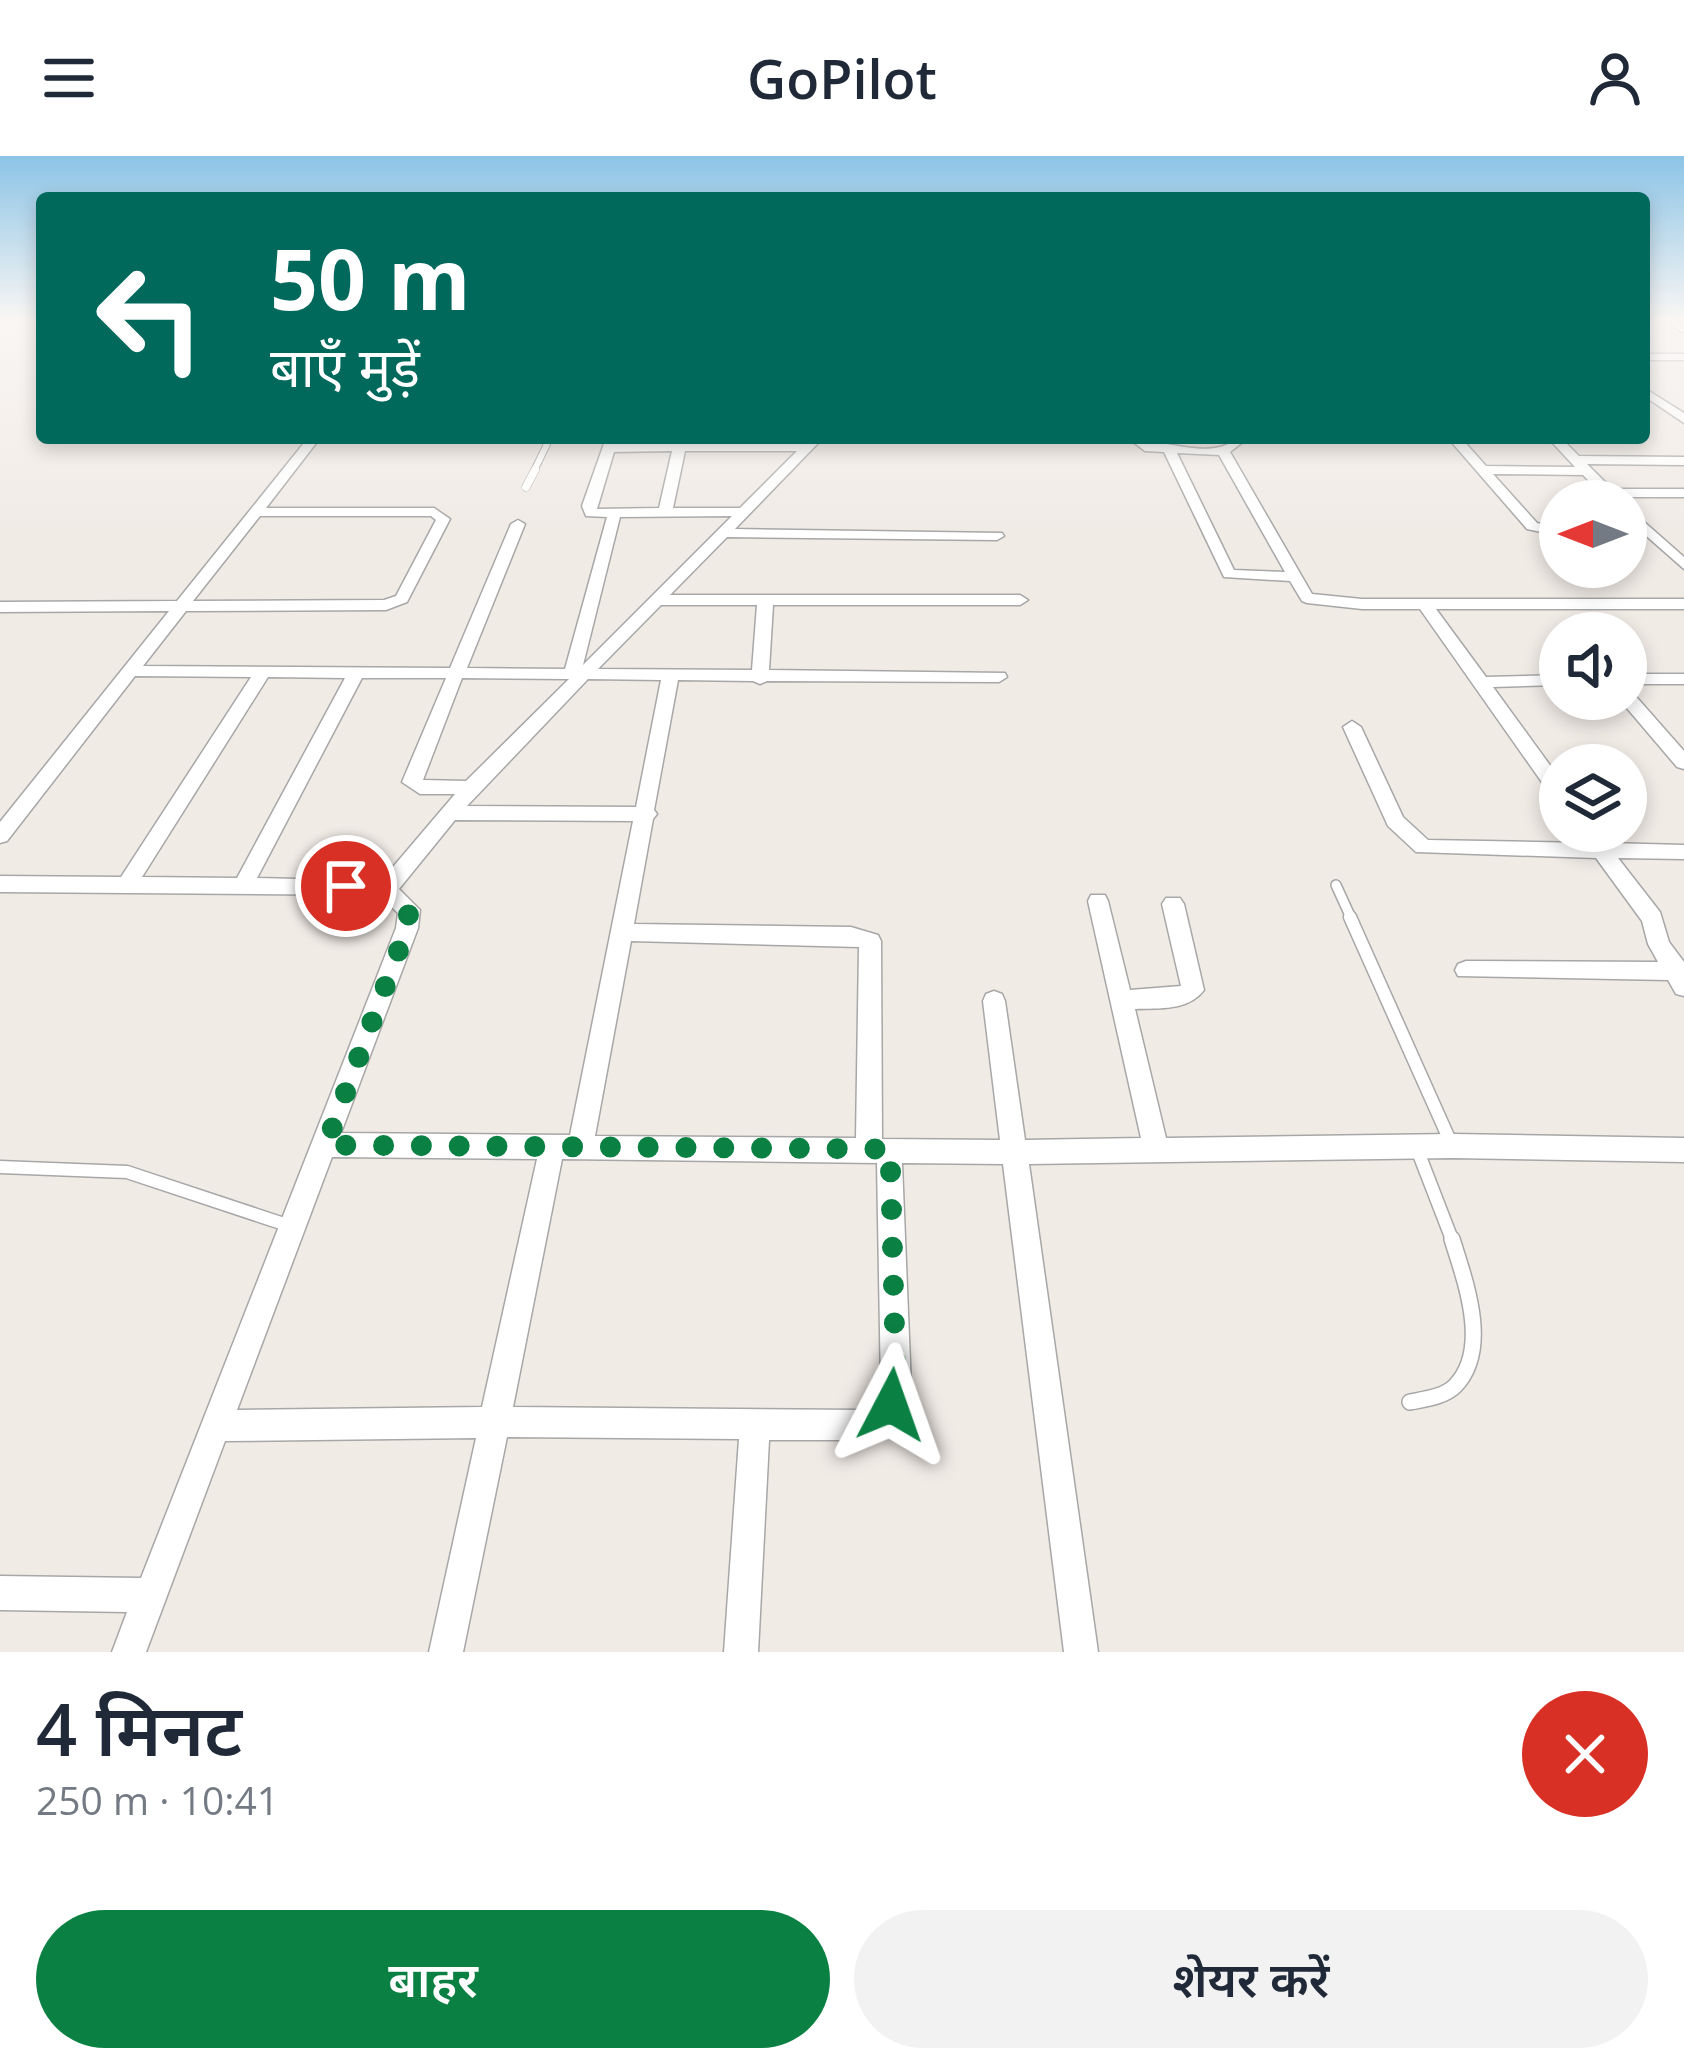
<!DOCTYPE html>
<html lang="hi">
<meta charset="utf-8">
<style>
:root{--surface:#fff;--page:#f2f2f3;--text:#1f2937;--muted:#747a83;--accent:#0b8043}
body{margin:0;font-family:"Open Sans","Noto Sans Devanagari",sans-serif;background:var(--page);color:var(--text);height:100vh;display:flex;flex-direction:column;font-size:45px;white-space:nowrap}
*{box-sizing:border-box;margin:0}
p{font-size:39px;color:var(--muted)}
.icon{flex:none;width:66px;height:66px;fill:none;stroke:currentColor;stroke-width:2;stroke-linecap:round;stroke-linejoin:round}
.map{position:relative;height:1496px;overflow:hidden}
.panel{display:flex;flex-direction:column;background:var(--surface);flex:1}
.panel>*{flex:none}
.top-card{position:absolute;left:36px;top:36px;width:1614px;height:252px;border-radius:12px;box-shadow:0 6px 18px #0003;background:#00695c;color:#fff;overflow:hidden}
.needle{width:78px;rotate:270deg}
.controls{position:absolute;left:1539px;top:324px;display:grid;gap:24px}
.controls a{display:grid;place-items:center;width:108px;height:108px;border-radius:50%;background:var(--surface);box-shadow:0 6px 18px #0003;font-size:60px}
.pin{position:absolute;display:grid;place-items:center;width:102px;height:102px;color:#fff;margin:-51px;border:6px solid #fff;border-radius:50%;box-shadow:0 3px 12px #0007}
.me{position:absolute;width:132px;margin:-66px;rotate:4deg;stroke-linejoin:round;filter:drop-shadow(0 0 9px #0008)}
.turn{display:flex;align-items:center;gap:42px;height:252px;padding:0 36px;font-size:54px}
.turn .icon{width:156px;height:156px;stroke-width:2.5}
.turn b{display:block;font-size:84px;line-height:102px}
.round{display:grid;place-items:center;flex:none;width:126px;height:126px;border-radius:63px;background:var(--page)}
.overview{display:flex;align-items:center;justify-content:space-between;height:204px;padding:0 36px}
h1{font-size:72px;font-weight:600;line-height:90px}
.cta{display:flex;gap:24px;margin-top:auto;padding:24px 36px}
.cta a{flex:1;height:138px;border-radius:72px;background:var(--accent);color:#fff;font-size:48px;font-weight:600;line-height:138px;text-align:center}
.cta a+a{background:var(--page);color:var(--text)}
header{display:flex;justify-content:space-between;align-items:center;height:156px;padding:0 36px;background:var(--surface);font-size:54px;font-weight:600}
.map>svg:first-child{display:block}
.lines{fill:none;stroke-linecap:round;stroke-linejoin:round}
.service-far4-casing{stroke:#a7a7a7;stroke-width:8}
.service-far3-casing{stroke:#a7a7a7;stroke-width:9}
.service-far2-casing{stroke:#a7a7a7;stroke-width:12}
.service-far1-casing{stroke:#a7a7a7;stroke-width:15}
.service-casing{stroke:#a7a7a7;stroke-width:18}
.minor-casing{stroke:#a7a7a7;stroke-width:3}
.service-far4{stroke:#fff;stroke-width:6}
.service-far3{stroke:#fff;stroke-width:8}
.service-far2{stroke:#fff;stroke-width:9}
.service-far1{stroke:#fff;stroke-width:12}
.service{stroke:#fff;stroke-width:15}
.minor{fill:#fff;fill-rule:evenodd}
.route{stroke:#0b8043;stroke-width:21;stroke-dasharray:0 37.8}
</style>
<header><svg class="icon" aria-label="menu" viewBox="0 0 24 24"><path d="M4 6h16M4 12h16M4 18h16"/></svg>GoPilot<svg class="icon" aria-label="person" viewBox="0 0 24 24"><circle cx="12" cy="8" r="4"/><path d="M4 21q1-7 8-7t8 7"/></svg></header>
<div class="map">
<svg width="1684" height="1496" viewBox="0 0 1684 1496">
<rect width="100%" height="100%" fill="#f1ebe6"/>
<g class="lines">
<defs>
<path id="service-far4" d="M533,317l17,-35"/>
<path id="service-far3" d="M526,331l9,-17"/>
<path id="service-far2" d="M1336,729l16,35"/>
<path id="service-far1" d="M1350,761l101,226
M1417,993l36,93
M0,1011l127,5 163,54"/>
<path id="service" d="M1410,1246c15,-3 34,-5 45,-16 36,-37 10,-105 -3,-147"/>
<path id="minor" d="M1660,162h11l13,7v8z
M1644,198h40v6h-40z
M1644,232l40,25v10l-40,-27z
M308,282h12l-54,70h168l16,11 -43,83 -21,8 -200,1 -43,55 307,2 61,-144 7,-4 7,4 -58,144 98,1 42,-152 -21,-1 -4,-10 24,-68h12l-2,6 189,-1 5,-5h13l-88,91 267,4 2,3 -7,4 -270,-3 -57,58h350l8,5 -8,5h-247l-4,65 236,3 2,4 -8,5 -232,-1 -7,3 -7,-3 -75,-1 -24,130 3,4 -4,5 -19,105 217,3 27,8 3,6 1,198 118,1 -17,-139 3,-7 8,-3 8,3 3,7 20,139 116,-2 -53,-237 3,-6h14l3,6 22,89 51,-4 -19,-82 4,-6h14l4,6 20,86c-16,21 -44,18 -69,19l31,129 287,-4 231,4v24l-231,-4 -424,6 69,488h-34l-61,-488 -101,-1 9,224 -9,25 -11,14 -30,14h-92l-11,212h-34l15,-213 -232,-2 -44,215h-34l47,-214 -251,3 -79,211h-34l15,-40 -127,-2v-34l141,2 255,-650 2,-15 -18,-16 -16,-2 -364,-3v-16l121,1 130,-200 -116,-1 -128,165 -7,2v-21l169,-211 -169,1v-10l177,-1zM672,295l-13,57 -62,1 17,-57zM685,295h112l-57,57h-67zM260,360h171l5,4 -40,76 -12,4 -191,1zM732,360l-149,149 37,-148zM661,449h96l-5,65 -154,-1zM268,521l77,1 -108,200 -95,-1zM362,522h84l-44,104 18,12h35l-74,87 -124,-3zM462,522l107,1 -103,102 -43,-1zM588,523l73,1 -25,127 -169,-1zM455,664l178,1 -63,314 -229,-2 77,-205 2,-18 -21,-21zM631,785l228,6 -3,191 -261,-2zM332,1001l205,2 -55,248 -245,3zM562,1003l315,4 4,224 -7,14 -13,9 -348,-3z
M1128,282c24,0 66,16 92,9 12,-3 14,-9 28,-9l-18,14 82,142 50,5h322v10h-248l50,68 74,-2v10l-67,2 67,92v21l-7,-2 -133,-189h-58l-55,-6 -5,-2 -12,-20 -66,-4 -60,-125 -19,-1zM1177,297l42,2 66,117 -51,-2z
M1448,282h13l25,28 89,1 -27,-29h13l18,18 105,1v8l-97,-1 25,25h72v8h-64l3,4h-15l-25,-26 -90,-1 44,49 23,5v8l-33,-7z
M1626,350l58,51v12l-58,-51z
M1626,518h58v10h-58z
M1626,535l6,1 52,59v18l-7,-2 -57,-67 6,-1z
M1352,565l9,6 42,90 25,23 157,3 -8,-12h21l9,12 77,2v14l-66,-1 42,54 9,30 15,20v34l-8,-2 -8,-14 -210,-4 -3,-6 3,-6 8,-3 192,1 -10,-18 -6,-23 -46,-63 -180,-6 -28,-26 -45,-99z"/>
</defs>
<use href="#service-far4" class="service-far4-casing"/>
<use href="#service-far3" class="service-far3-casing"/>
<use href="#service-far2" class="service-far2-casing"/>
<use href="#service-far1" class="service-far1-casing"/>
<use href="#service" class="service-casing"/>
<use href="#minor" class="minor-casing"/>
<use href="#service-far4" class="service-far4"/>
<use href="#service-far3" class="service-far3"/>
<use href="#service-far2" class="service-far2"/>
<use href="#service-far1" class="service-far1"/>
<use href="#service" class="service"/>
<use href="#minor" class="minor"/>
</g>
<linearGradient id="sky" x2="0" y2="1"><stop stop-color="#8cc4e6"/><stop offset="0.44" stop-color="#f9f6f4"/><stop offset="1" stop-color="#f9f6f4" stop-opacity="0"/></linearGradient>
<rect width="1684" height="371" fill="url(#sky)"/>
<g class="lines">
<path class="route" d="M346,730l40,4 23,20 -2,18 -81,217 564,4 6,238 -5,18"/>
</g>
</svg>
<div class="controls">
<a><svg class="needle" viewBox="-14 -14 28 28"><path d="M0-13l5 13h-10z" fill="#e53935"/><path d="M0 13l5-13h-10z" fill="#747a83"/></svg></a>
<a><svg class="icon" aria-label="sound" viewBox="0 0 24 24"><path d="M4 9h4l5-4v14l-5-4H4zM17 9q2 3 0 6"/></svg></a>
<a><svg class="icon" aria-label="layers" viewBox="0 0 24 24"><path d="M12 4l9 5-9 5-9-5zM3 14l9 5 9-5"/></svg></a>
</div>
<div class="pin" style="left:346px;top:730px;background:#d93025"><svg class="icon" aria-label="arrive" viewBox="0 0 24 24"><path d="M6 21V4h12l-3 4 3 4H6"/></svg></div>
<svg class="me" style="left:891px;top:1249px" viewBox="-20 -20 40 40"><path d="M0-17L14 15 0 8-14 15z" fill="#0b8043" stroke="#fff" stroke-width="4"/></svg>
<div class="top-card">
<div class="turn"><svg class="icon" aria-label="left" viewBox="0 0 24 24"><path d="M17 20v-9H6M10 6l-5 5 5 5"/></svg><div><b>50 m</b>बाएँ मुड़ें</div></div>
</div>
</div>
<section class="panel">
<div class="overview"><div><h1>4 मिनट</h1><p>250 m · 10:41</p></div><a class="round" style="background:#d93025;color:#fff"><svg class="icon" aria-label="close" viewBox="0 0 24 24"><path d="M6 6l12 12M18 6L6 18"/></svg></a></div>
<div class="cta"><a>बाहर</a><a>शेयर करें</a></div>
</section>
